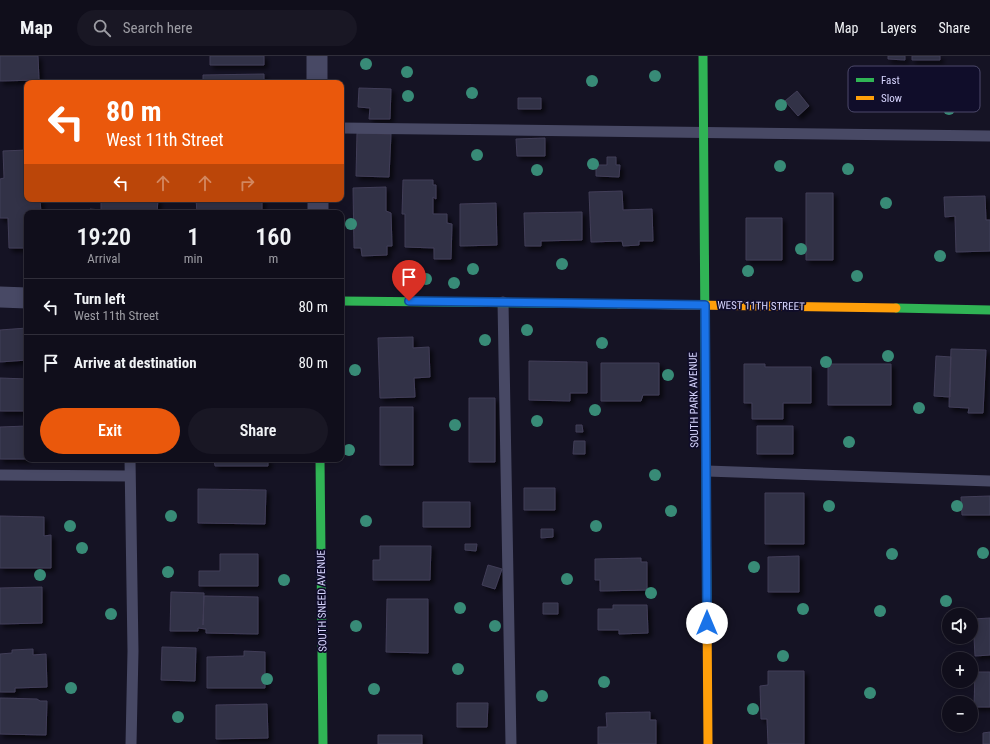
<!DOCTYPE html>
<meta charset="utf-8">
<style>
:root{--surface:#100e1b;--page:#191724;--text:#f1f3f6;--muted:#9c9ca3;--line:#302e3a;--accent:#ea580c}
body{margin:0;font-family:"Roboto Condensed",sans-serif;background:var(--page);color:var(--text);height:100vh;display:flex;flex-direction:column;font-size:15px;white-space:nowrap}
*{box-sizing:border-box;margin:0}
p{font-size:13px;color:var(--muted)}
.icon{flex:none;width:22px;height:22px;fill:none;stroke:currentColor;stroke-width:2;stroke-linecap:round;stroke-linejoin:round}
.map{position:relative;flex:1;overflow:hidden}
.drawer{position:absolute;left:24px;top:154px;width:320px;height:252px;display:flex;flex-direction:column;background:var(--surface);border-radius:8px;box-shadow:0 2px 10px #0003,0 0 0 1px var(--line)}
.drawer>*{flex:none}
.hud{position:absolute;left:24px;top:24px;width:320px;height:122px;border-radius:8px;box-shadow:0 2px 10px #0003,0 0 0 1px var(--line);background:#ea580c;color:#fff;overflow:hidden}
.buttons{position:absolute;left:942px;top:552px;display:grid;gap:8px}
.buttons a{display:grid;place-items:center;width:36px;height:36px;border-radius:50%;background:var(--surface);box-shadow:0 2px 10px #0003,0 0 0 1px var(--line);font-size:20px}
.pin{position:absolute;display:grid;place-items:center;width:34px;height:34px;color:#fff;margin:-41px -17px;border-radius:50% 50% 50% 0;rotate:-45deg;box-shadow:0 0 4px #0007}
.pin .icon{rotate:45deg}
.me{position:absolute;width:44px;margin:-22px;rotate:0deg;stroke-linejoin:round;filter:drop-shadow(0 0 3px #0008)}
.turn{display:flex;align-items:center;gap:14px;height:84px;padding:0 16px;font-size:18px}
.turn .icon{width:52px;height:52px;stroke-width:2.5}
.turn b{display:block;font-size:28px;line-height:34px}
.lanes{display:flex;align-items:center;height:38px;padding:0 16px;background:#0003;justify-content:center;gap:20px;direction:ltr}
.lanes .off{opacity:.35}
.eta{display:flex;justify-content:space-evenly;align-items:center;height:68px;text-align:center}
.eta b{font-size:24px;font-weight:600;line-height:28px}
.action{display:flex;gap:8px;margin-top:auto;padding:8px 16px}
.action a{flex:1;height:46px;border-radius:24px;background:var(--accent);color:#fff;font-size:16px;font-weight:600;line-height:46px;text-align:center}
.action a+a{background:var(--page);color:var(--text)}
ul{padding:0;list-style:none}
li{display:flex;align-items:center;gap:12px;height:56px;padding:0 16px;border-top:1px solid var(--line)}
li div{flex:1}
li b{display:block;font-size:15px}
li em{font-style:normal}
header{display:flex;align-items:center;gap:24px;box-sizing:border-box;height:56px;padding:0 20px;background:var(--surface);border-bottom:1px solid var(--line)}
header strong{font-size:19px}
nav{display:flex;gap:22px;margin-inline-start:auto;font-size:14px}
.search{width:280px;height:36px;background:var(--page);display:flex;align-items:center;gap:10px;box-sizing:border-box;padding:0 14px;border-radius:22px;color:var(--muted);font-size:15px}
.map>svg:first-child{display:block}
.building{fill:#333146;stroke:#413e58;filter:url(#shadow)}
.lines{fill:none;stroke-linecap:round;stroke-linejoin:round}
.lane{stroke:#484965;stroke-width:11}
.street{stroke:#484965;stroke-width:21}
.fast{stroke:#30b455;stroke-width:9}
.slow{stroke:#ff9f0a;stroke-width:9}
.tree{fill:#388b77}
.route-casing{stroke:#114b97;stroke-width:10}
.route{stroke:#1a73e8;stroke-width:7}
.labels{text-anchor:middle;dominant-baseline:central;stroke-width:3.5;stroke-linejoin:round;paint-order:stroke}
.street-label{font-size:11px;fill:#d8d6ff;stroke:#100d2a}
.key{fill:#100d2a;stroke:#4c496a;stroke-width:1}
.key-label{font-size:11px;fill:#d8d6ff}
</style>
<header>
<strong>Map</strong>
<div class="search"><svg class="icon" aria-label="search" viewBox="0 0 24 24"><circle cx="10" cy="10" r="6"/><path d="M15 15l6 6"/></svg>Search here</div>
<nav><a>Map</a><a>Layers</a><a>Share</a></nav>
</header>
<div class="map">
<svg width="990" height="688" viewBox="0 0 990 688">
<defs>
<filter id="shadow"><feDropShadow dx="3.5" dy="3.5" stdDeviation="2" flood-color="#0009"/></filter>
</defs>
<rect width="100%" height="100%" fill="#151324"/>
<path class="building" d="M0,0h38l1,24 -39,1z
M210,0h54v9h-54z
M888,0h17v4l-17,-1z
M912,0h28v4h-28z
M264,18v9h-61v-8z
M359,32l32,1 -1,30h-21l1,-11 -12,-1z
M797,35l12,15 -11,10 -13,-15z
M518,42h23v11h-23z
M357,77l34,1 -2,43 -33,-1z
M545,82v18h-28l-1,-17z
M27,94v49h13l1,14h-14v35h-18l-1,-30h-8v-39l4,-1 -1,-27z
M607,101h9v8h4l-1,12 -23,-1v-11h11z
M403,124h30v5h3v14l-3,-2v17h14v9l5,1 -1,35h-17v-11l-29,-1v-33h-3z
M386,131v24l5,2 1,33h-5v9l-25,1 -1,-8h-7l-1,-60z
M622,135l1,19 29,-1 1,32h-14v4l-16,1 -1,-5 -31,1 -2,-50z
M806,137h27v67h-27z
M985,140l1,24h4v31l-34,1 -1,-36 -10,1 -1,-20z
M101,143h57l-1,14h-67v-4l11,1z
M196,143h66v14h-65z
M496,147l1,42 -37,1v-42z
M582,156v28l-41,1v5h-16l-1,-33z
M746,162h36v42h-36z
M27,272v32l-27,2v-32z
M413,281v11l16,-1 1,30 -16,1 1,19 -35,1 -2,-60z
M951,293l35,1 -3,63h-15l1,-5 -20,-1z
M936,300l15,1 -1,40 -16,-1z
M529,305l58,1v31h-17v8l-41,-1z
M601,307h58v32h-16l-2,6h-40z
M744,308h21v3h46v36h-28v16h-31v-16h-8z
M828,308h63v41h-63z
M0,322l27,1v32h-27z
M469,342h26v64h-26z
M380,351h33v58h-33z
M576,369h6l1,7h-7z
M27,370v33h-27v-32z
M757,370h36v28h-36z
M574,385h11v13h-12z
M214,403h54v7h-53z
M524,432h31v22h-31z
M198,433l68,1 -1,34 -67,-1z
M765,437h39v51h-39z
M990,440v19h-28l-1,-18z
M423,446h47v25h-47z
M0,460l44,1v19l7,-1v33h-51z
M541,473h12v8l-12,1z
M465,488h12l-1,7 -11,-1z
M380,490h51l-1,34h-57v-20h7z
M220,498h38v32h-59v-15h21z
M799,500v36h-31v-35z
M641,502v4h6v28l-47,1v-11h-5v-21z
M488,509l14,4 -7,20 -13,-4z
M42,531v36l-42,1v-36z
M171,536l33,1 -1,32 1,-29 54,1v37l-52,-1v-4l-8,-1v3h-28z
M387,543h41v54l-42,-1z
M543,547h15v11h-15z
M613,549h34l1,28 -29,1v-4h-21v-21h15z
M990,562v37l-15,1 -2,-37z
M162,591l34,1 -1,33 -34,-1z
M33,593v6l13,-1 1,33 -32,1v4h-15v-38l12,-1v-3z
M244,595l21,1v36h-58v-31l37,-1z
M768,615h36v73h-36l-1,-25h-6l-1,-33 8,-1z
M975,616h15v35h-16z
M0,642l37,1 3,2h7l-1,34 -46,-1z
M457,647h31l-1,24h-30z
M267,648l1,34 -52,1v-34z
M650,656v8h6v24h-58v-17h9l-1,-14z
M990,676v12h-7v-11z
M378,679h44v9h-44z"/>
<g class="lines">
<path class="lane" d="M341,72l649,8
M503,246l8,442
M130,403l3,192 -2,93
M707,415l283,10
M0,419l130,1"/>
<path class="street" d="M317,0v27
M318,143v14
M0,241l27,1"/>
<path class="fast" d="M703,0l4,557
M341,245l278,3
M896,252l94,2
M320,403l3,285"/>
<path class="slow" d="M619,248l277,4
M707,557l1,131"/>
</g>
<g class="tree">
<circle cx="366" cy="8" r="6"/>
<circle cx="407" cy="16" r="6"/>
<circle cx="655" cy="20" r="6"/>
<circle cx="592" cy="25" r="6"/>
<circle cx="472" cy="37" r="6"/>
<circle cx="408" cy="40" r="6"/>
<circle cx="781" cy="49" r="6"/>
<circle cx="949" cy="53" r="6"/>
<circle cx="477" cy="99" r="6"/>
<circle cx="593" cy="108" r="6"/>
<circle cx="780" cy="110" r="6"/>
<circle cx="848" cy="113" r="6"/>
<circle cx="537" cy="114" r="6"/>
<circle cx="886" cy="147" r="6"/>
<circle cx="351" cy="168" r="6"/>
<circle cx="801" cy="193" r="6"/>
<circle cx="940" cy="200" r="6"/>
<circle cx="562" cy="208" r="6"/>
<circle cx="473" cy="213" r="6"/>
<circle cx="748" cy="215" r="6"/>
<circle cx="857" cy="220" r="6"/>
<circle cx="426" cy="223" r="6"/>
<circle cx="454" cy="227" r="6"/>
<circle cx="527" cy="274" r="6"/>
<circle cx="485" cy="284" r="6"/>
<circle cx="602" cy="287" r="6"/>
<circle cx="888" cy="300" r="6"/>
<circle cx="826" cy="306" r="6"/>
<circle cx="355" cy="314" r="6"/>
<circle cx="668" cy="319" r="6"/>
<circle cx="919" cy="352" r="6"/>
<circle cx="595" cy="354" r="6"/>
<circle cx="537" cy="365" r="6"/>
<circle cx="455" cy="369" r="6"/>
<circle cx="849" cy="386" r="6"/>
<circle cx="349" cy="394" r="6"/>
<circle cx="655" cy="419" r="6"/>
<circle cx="829" cy="450" r="6"/>
<circle cx="957" cy="450" r="6"/>
<circle cx="671" cy="455" r="6"/>
<circle cx="171" cy="460" r="6"/>
<circle cx="366" cy="465" r="6"/>
<circle cx="70" cy="470" r="6"/>
<circle cx="596" cy="470" r="6"/>
<circle cx="82" cy="492" r="6"/>
<circle cx="983" cy="497" r="6"/>
<circle cx="892" cy="498" r="6"/>
<circle cx="754" cy="511" r="6"/>
<circle cx="168" cy="516" r="6"/>
<circle cx="40" cy="519" r="6"/>
<circle cx="567" cy="523" r="6"/>
<circle cx="284" cy="524" r="6"/>
<circle cx="651" cy="537" r="6"/>
<circle cx="946" cy="545" r="6"/>
<circle cx="460" cy="552" r="6"/>
<circle cx="803" cy="553" r="6"/>
<circle cx="880" cy="555" r="6"/>
<circle cx="111" cy="558" r="6"/>
<circle cx="356" cy="570" r="6"/>
<circle cx="495" cy="570" r="6"/>
<circle cx="783" cy="600" r="6"/>
<circle cx="458" cy="613" r="6"/>
<circle cx="267" cy="623" r="6"/>
<circle cx="604" cy="626" r="6"/>
<circle cx="71" cy="632" r="6"/>
<circle cx="374" cy="633" r="6"/>
<circle cx="870" cy="637" r="6"/>
<circle cx="542" cy="640" r="6"/>
<circle cx="753" cy="653" r="6"/>
<circle cx="178" cy="661" r="6"/>
</g>
<g class="lines">
<defs>
<path id="route" d="M409,245l296,4 2,318"/>
</defs>
<use href="#route" class="route-casing"/>
<use href="#route" class="route"/>
</g>
<g class="labels">
<g class="street-label">
<text transform="translate(761 250) rotate(1)">WEST 11TH STREET</text>
<text transform="translate(694 344) rotate(-91)">SOUTH PARK AVENUE</text>
<text transform="translate(322 545) rotate(-91)">SOUTH SNEED AVENUE</text>
</g>
</g>
<rect x="848" y="10" width="132" height="46" rx="6" class="key"/>
<rect x="856" y="22" width="18" height="4" fill="#30b455"/>
<rect x="856" y="40" width="18" height="4" fill="#ff9f0a"/>
<g class="key-label">
<text x="881" y="28">Fast</text>
<text x="881" y="46">Slow</text>
</g>
</svg>
<div class="buttons">
<a><svg class="icon" aria-label="sound" viewBox="0 0 24 24"><path d="M4 9h4l5-4v14l-5-4H4zM17 9q2 3 0 6"/></svg></a>
<a>+</a>
<a>−</a>
</div>
<div class="pin" style="left:409px;top:245px;background:#d93025"><svg class="icon" aria-label="arrive" viewBox="0 0 24 24"><path d="M6 21V4h12l-3 4 3 4H6"/></svg></div>
<svg class="me" style="left:707px;top:567px" viewBox="-20 -20 40 40"><circle r="19" fill="#fff"/><path d="M0-13L10 11 0 6-10 11z" fill="#1a73e8"/></svg>
<div class="hud">
<div class="turn"><svg class="icon" aria-label="left" viewBox="0 0 24 24"><path d="M17 20v-9H6M10 6l-5 5 5 5"/></svg><div><b>80 m</b>West 11th Street</div></div>
<div class="lanes"><svg class="icon" aria-label="left" viewBox="0 0 24 24"><path d="M17 20v-9H6M10 6l-5 5 5 5"/></svg><svg class="icon off" aria-label="ahead" viewBox="0 0 24 24"><path d="M12 20V5M6 11l6-6 6 6"/></svg><svg class="icon off" aria-label="ahead" viewBox="0 0 24 24"><path d="M12 20V5M6 11l6-6 6 6"/></svg><svg class="icon off" aria-label="right" viewBox="0 0 24 24"><path d="M7 20v-9h11M14 6l5 5-5 5"/></svg></div>
</div>
<section class="drawer">
<div class="eta">
<div><b>19:20</b><p>Arrival</p></div>
<div><b>1</b><p>min</p></div>
<div><b>160</b><p>m</p></div>
</div>
<ul>
<li><svg class="icon" aria-label="left" viewBox="0 0 24 24"><path d="M17 20v-9H6M10 6l-5 5 5 5"/></svg><div><b>Turn left</b><p>West 11th Street</p></div><em>80 m</em></li>
<li><svg class="icon" aria-label="arrive" viewBox="0 0 24 24"><path d="M6 21V4h12l-3 4 3 4H6"/></svg><div><b>Arrive at destination</b></div><em>80 m</em></li>
</ul>
<div class="action"><a>Exit</a><a>Share</a></div>
</section>
</div>
